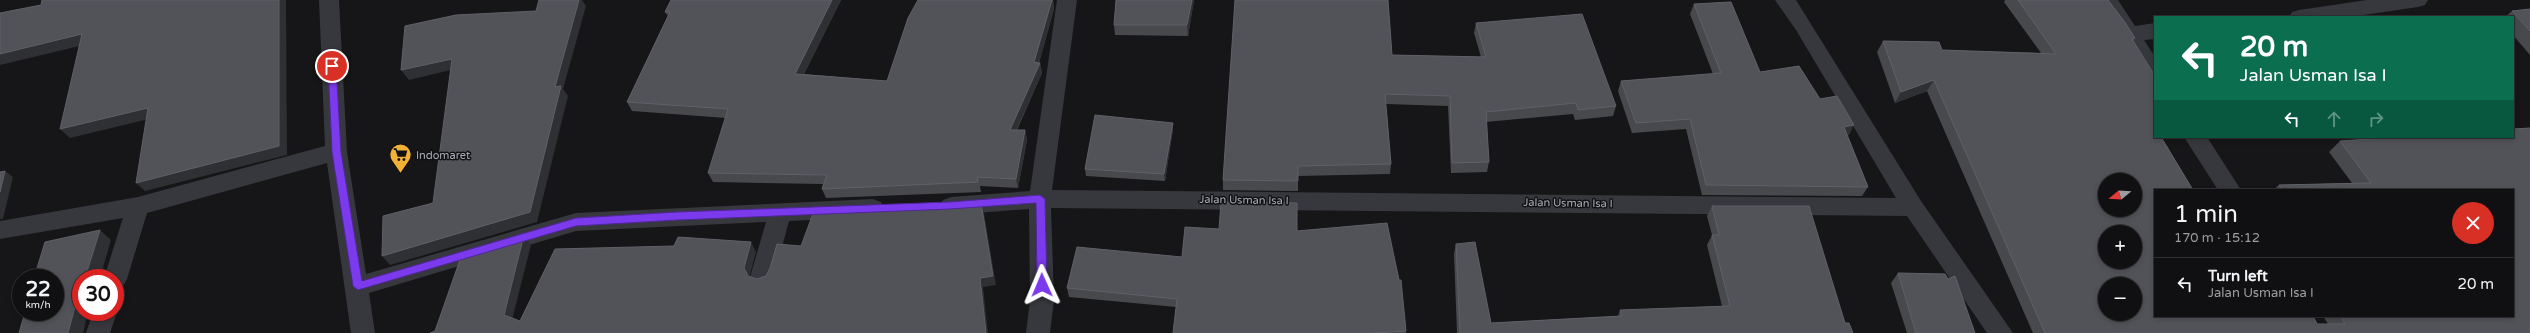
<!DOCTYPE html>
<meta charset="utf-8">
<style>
:root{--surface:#101012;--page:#1e1e20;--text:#f1f3f6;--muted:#9c9d9f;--line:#303032}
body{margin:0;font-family:"Varela Round",sans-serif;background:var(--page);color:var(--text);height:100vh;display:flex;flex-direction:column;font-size:15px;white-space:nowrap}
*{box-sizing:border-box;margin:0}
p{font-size:13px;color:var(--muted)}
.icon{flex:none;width:22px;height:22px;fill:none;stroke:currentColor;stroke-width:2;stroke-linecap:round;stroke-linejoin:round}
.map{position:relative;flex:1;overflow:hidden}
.panel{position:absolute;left:2154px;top:189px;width:360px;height:128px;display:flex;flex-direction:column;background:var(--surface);border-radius:0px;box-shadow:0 2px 6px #0003,0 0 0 1px var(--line)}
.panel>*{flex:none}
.hud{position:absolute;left:2154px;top:16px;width:360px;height:122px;border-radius:0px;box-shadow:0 2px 6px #0003,0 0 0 1px var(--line);background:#0b6e4f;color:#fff;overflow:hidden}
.needle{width:26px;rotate:252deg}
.tools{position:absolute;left:2098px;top:173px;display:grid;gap:8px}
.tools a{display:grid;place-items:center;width:44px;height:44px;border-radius:50%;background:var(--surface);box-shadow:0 2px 6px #0003,0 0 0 1px var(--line);font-size:20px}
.speed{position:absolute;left:12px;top:269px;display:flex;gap:8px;font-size:20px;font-weight:700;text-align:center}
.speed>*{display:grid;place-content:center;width:52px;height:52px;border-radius:50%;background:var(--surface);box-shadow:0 2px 6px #0003,0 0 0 1px var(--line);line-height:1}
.speed small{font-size:10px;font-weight:400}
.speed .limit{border:6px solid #d22;background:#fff;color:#111}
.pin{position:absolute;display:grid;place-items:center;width:34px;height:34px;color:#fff;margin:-17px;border:2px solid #fff;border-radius:50%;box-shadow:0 1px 4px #0007}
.me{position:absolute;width:44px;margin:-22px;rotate:359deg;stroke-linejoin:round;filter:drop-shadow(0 0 3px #0008)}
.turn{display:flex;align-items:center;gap:14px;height:84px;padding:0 20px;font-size:18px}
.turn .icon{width:52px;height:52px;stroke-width:2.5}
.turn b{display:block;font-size:28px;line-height:34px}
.lanes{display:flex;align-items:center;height:38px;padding:0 20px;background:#0003;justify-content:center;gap:20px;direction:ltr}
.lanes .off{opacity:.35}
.round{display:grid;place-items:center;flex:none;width:42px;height:42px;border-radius:21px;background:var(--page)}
.summary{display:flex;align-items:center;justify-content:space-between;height:68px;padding:0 20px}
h1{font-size:24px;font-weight:600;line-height:30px}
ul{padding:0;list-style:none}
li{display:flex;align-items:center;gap:12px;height:52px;padding:0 20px;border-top:1px solid var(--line)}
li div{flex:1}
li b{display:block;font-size:15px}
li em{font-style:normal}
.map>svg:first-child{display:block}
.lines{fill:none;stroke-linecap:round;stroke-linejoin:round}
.minor{fill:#37383d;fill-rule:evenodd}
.wall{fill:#47494d;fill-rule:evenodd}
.shaded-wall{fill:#2f3033}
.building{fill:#525359;stroke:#5f6168;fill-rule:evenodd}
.route{fill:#7c3aed;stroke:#51269a}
.labels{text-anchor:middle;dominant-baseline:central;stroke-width:3;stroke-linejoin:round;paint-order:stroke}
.poi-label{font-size:11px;fill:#a8adb8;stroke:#111113;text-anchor:start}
.street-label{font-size:11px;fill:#a8adb8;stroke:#111113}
</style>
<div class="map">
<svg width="2530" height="333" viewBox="0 0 2530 333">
<rect width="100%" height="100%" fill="#161618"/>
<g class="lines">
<path class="minor" d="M319,0h20l8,152 19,122 210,-61 297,-14 8,3 3,6 -3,6 -8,3 -84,4 -15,56 -4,7 -8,3 -8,-3 -4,-7 16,-55 -190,9 -207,62 6,40h-24l-24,-170 -180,50 -20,66 -4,7 -8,3v-11h-11l19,-60 -123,21v-18l138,-24 187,-51z
M1057,0h20l-25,190 844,8 -100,-168 -21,-30h21l125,201 92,132h-26l-80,-117 -856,-8 3,92 -4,33h-24l4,-33 -1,-91 -78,6 -8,-3 -3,-6 3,-6 8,-3 79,-6z
M2098,0h20l17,26 20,-3v16l-11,1 11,17v25l-7,-2z
M2367,0h61l-3,5 -7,2 -68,10h-61l3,-5 7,-2z
M2184,137h23l34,53h-23z
M115,308l2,4 -7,21h-24l7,-21h22z"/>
</g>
<path class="wall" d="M671,0h170l-37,74 83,7 31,-81h135l1,9 -15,54h1l2,10 -25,57h8l2,10 -9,48 -38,-2 1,6 -155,6 -4,-9 1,-5 -110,-2 -5,-9 18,-55 -94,-7 -5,-9 41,-86 -3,-4z
M1116,0h78l-6,36 -73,-1 -1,-10z
M2005,0h103l16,21 11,17 -2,3 22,35v61h23l-16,1 31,52h-38v126h158l4,8h11l-5,-8h190v-126h-240l6,-5 73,-2 -23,-31 11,-11 58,-4h115v-8l17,-1v205h-497l-106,-242 -32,12 -18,-51 6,-11 56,1 3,8 99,3 -37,-51zM2105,180h30v30h-30zM2105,232h30v30h-30zM2105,284h30v30h-30z
M1694,4l66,68 60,27 29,36h-2l21,52 -6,9 -160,-1 -16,-66 -54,4 -14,-42 3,-10 92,-7 -23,-60z
M2530,9v46l-17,-20v-18h-8l7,-6z
M1476,23l140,83 -3,10 -38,4 -2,-6 -87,8 3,40 -2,10 -36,1 -3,-67 -62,-2 5,60 -1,10 -92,2v15l-75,-1v-10l169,-125 89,2 -7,-24z
M1173,129l-8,52 -79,-5 -1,-7z
M1712,206l133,117 8,10h-396l-3,-79 2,-10 35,79 127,-7 2,-6 102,-4 -15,-61 5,-10 -5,-19z
M1219,229l78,2 109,100v2h-233l3,-26 -107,-10 -2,-9 115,-31z
M1898,273l77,60h-68l-16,-50z"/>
<path class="shaded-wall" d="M279,0h7l1,155 -142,36 -9,-8z
M579,0h3l4,6 -23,83 5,7 -31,126 -147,43 -8,-9 173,-169z
M832,0h9l-42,83 -4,-9z
M1052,0l2,9 -17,61 3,-7 2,10 -30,66 -2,-9 24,-68z
M1192,0h2l-6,36 -1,-11z
M82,34l10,9 -92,22v-11z
M452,59l7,9 -50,12 -8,-10z
M1934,80l-7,11 -32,12 6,-11z
M148,108l9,9 -87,21 -10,-9z
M1173,123v6l-8,52 -1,-7z
M1854,125l-5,10 -11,2 6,-10z
M1025,130l2,10 -9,48 -2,-9z
M5,171l8,6 -10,42h-3v-27z
M981,203l3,10 12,72 -13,2 5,46h-2l-6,-55z
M100,230l11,10 -11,38h-15z
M524,235l7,10 -20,79 -7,-9z
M751,242l5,10 -7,26 -5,-10z
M80,288h1v24h7l-5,21h-15z"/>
<path class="building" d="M42,0h237v146l-143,37 12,-75 -88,21 22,-95 -82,20v-41l41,-8z
M539,0h40l-24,87 6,-1 -31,126 -148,44 1,-40 50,-13 19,-144 -51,11 4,-44 51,-11 80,-4z
M671,0h161l-37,74 92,7 21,-63 10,-18h134l-18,62 6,1 -30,67h15l-9,49 -39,-2 1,5 -156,7 5,-14 -119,-2 20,-64 -101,-7 43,-90h-5z
M1116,0h76l-5,25h-73z
M1235,0h153l4,55 94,2 -10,-34 106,-9 34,92 -38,4 -2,-7 -90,9 3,50 -37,1 -2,-67 -65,-2 6,70 -93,2v15l-75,-1z
M2018,0h90l16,21 11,17 -3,1 23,37v61h6l32,53h-38v126h158l4,8h28l-4,-8h172v-126h-231l-3,-5 92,-2 -31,-42 58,-4h115v-8l17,-1v205h-485l-111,-253 -33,12 -18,-51 56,1 3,8 114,4zM2105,180h30v30h-30zM2105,232h30v30h-30zM2105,284h30v30h-30z
M1731,2l29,70 39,-6 21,33 17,-3 17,29 -10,2 24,60 -162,-2 -16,-66 -54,4 -15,-42 100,-8 -27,-69z
M2530,9v22l-18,-20z
M1095,115l78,8 -9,51 -79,-5z
M5,171l-5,21v-20z
M1221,202l76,1v28l90,-8 12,57h2l5,51 -34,2h-199l4,-34 -110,-11 10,-41 105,10 3,-30 34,2z
M981,203l12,73 -13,2 6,55h-556l5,-2 27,-77 62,-19 -20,80 16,6 35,-72 119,-3 4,-9 73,5 -7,26 4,8 9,3 9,-3 4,-8 7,-24 24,2 13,-35z
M1712,206h97l36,117h4l4,10h-393l-4,-89 19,-2 16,81 131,-7 -2,-6 110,-4 -18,-71h7z
M100,230l-15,48h-4v10h-1l-12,45h-49l6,-21h30v-34h-21l11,-36z
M1898,273l47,1 3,5 7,-3 20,57h-59z"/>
<path class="route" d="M332,63l4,3 5,86 21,129 214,-63 102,-6 272,-10 90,-7 5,4 2,86 -5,5 -5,-5 -1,-82 -86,6 -272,11 -102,6 -218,64 -5,-4 -21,-134 -4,-86z"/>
<defs>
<symbol id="supermarket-pin" viewBox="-11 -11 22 30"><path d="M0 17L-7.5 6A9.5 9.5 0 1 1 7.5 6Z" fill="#f2b134" stroke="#111113"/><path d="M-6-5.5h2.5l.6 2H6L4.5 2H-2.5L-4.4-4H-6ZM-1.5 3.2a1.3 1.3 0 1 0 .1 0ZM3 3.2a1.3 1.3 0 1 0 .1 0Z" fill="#111"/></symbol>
</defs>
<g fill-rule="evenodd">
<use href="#supermarket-pin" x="388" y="142" width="25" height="34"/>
</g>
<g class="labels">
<g class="poi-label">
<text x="416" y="155">Indomaret</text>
</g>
<g class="street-label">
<text transform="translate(1244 200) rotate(1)">Jalan Usman Isa I</text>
<text transform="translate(1568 203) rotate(1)">Jalan Usman Isa I</text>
</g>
</g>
</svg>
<div class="tools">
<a><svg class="needle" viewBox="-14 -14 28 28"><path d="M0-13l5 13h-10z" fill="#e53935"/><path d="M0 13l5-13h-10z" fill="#9c9d9f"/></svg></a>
<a>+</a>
<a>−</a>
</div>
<div class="speed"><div>22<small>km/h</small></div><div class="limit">30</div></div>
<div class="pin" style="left:332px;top:66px;background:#d93025"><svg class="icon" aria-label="arrive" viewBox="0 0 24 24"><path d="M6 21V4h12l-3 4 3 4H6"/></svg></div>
<svg class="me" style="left:1042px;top:285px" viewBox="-20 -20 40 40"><path d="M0-17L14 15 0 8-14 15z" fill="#7c3aed" stroke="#fff" stroke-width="4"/></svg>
<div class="hud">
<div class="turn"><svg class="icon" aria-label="left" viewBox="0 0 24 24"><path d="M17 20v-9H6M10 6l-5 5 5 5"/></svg><div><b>20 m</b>Jalan Usman Isa I</div></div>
<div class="lanes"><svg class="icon" aria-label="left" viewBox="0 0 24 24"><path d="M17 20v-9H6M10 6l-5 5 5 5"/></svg><svg class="icon off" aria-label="ahead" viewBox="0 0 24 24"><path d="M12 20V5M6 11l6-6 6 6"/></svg><svg class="icon off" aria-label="right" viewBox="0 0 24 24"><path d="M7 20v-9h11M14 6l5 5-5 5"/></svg></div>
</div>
<section class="panel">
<div class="summary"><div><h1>1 min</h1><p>170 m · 15:12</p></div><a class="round" style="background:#d93025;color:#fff"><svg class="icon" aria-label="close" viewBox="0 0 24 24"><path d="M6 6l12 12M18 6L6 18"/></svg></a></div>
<ul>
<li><svg class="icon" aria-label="left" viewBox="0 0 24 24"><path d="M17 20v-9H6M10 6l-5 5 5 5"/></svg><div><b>Turn left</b><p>Jalan Usman Isa I</p></div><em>20 m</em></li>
</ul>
</section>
</div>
